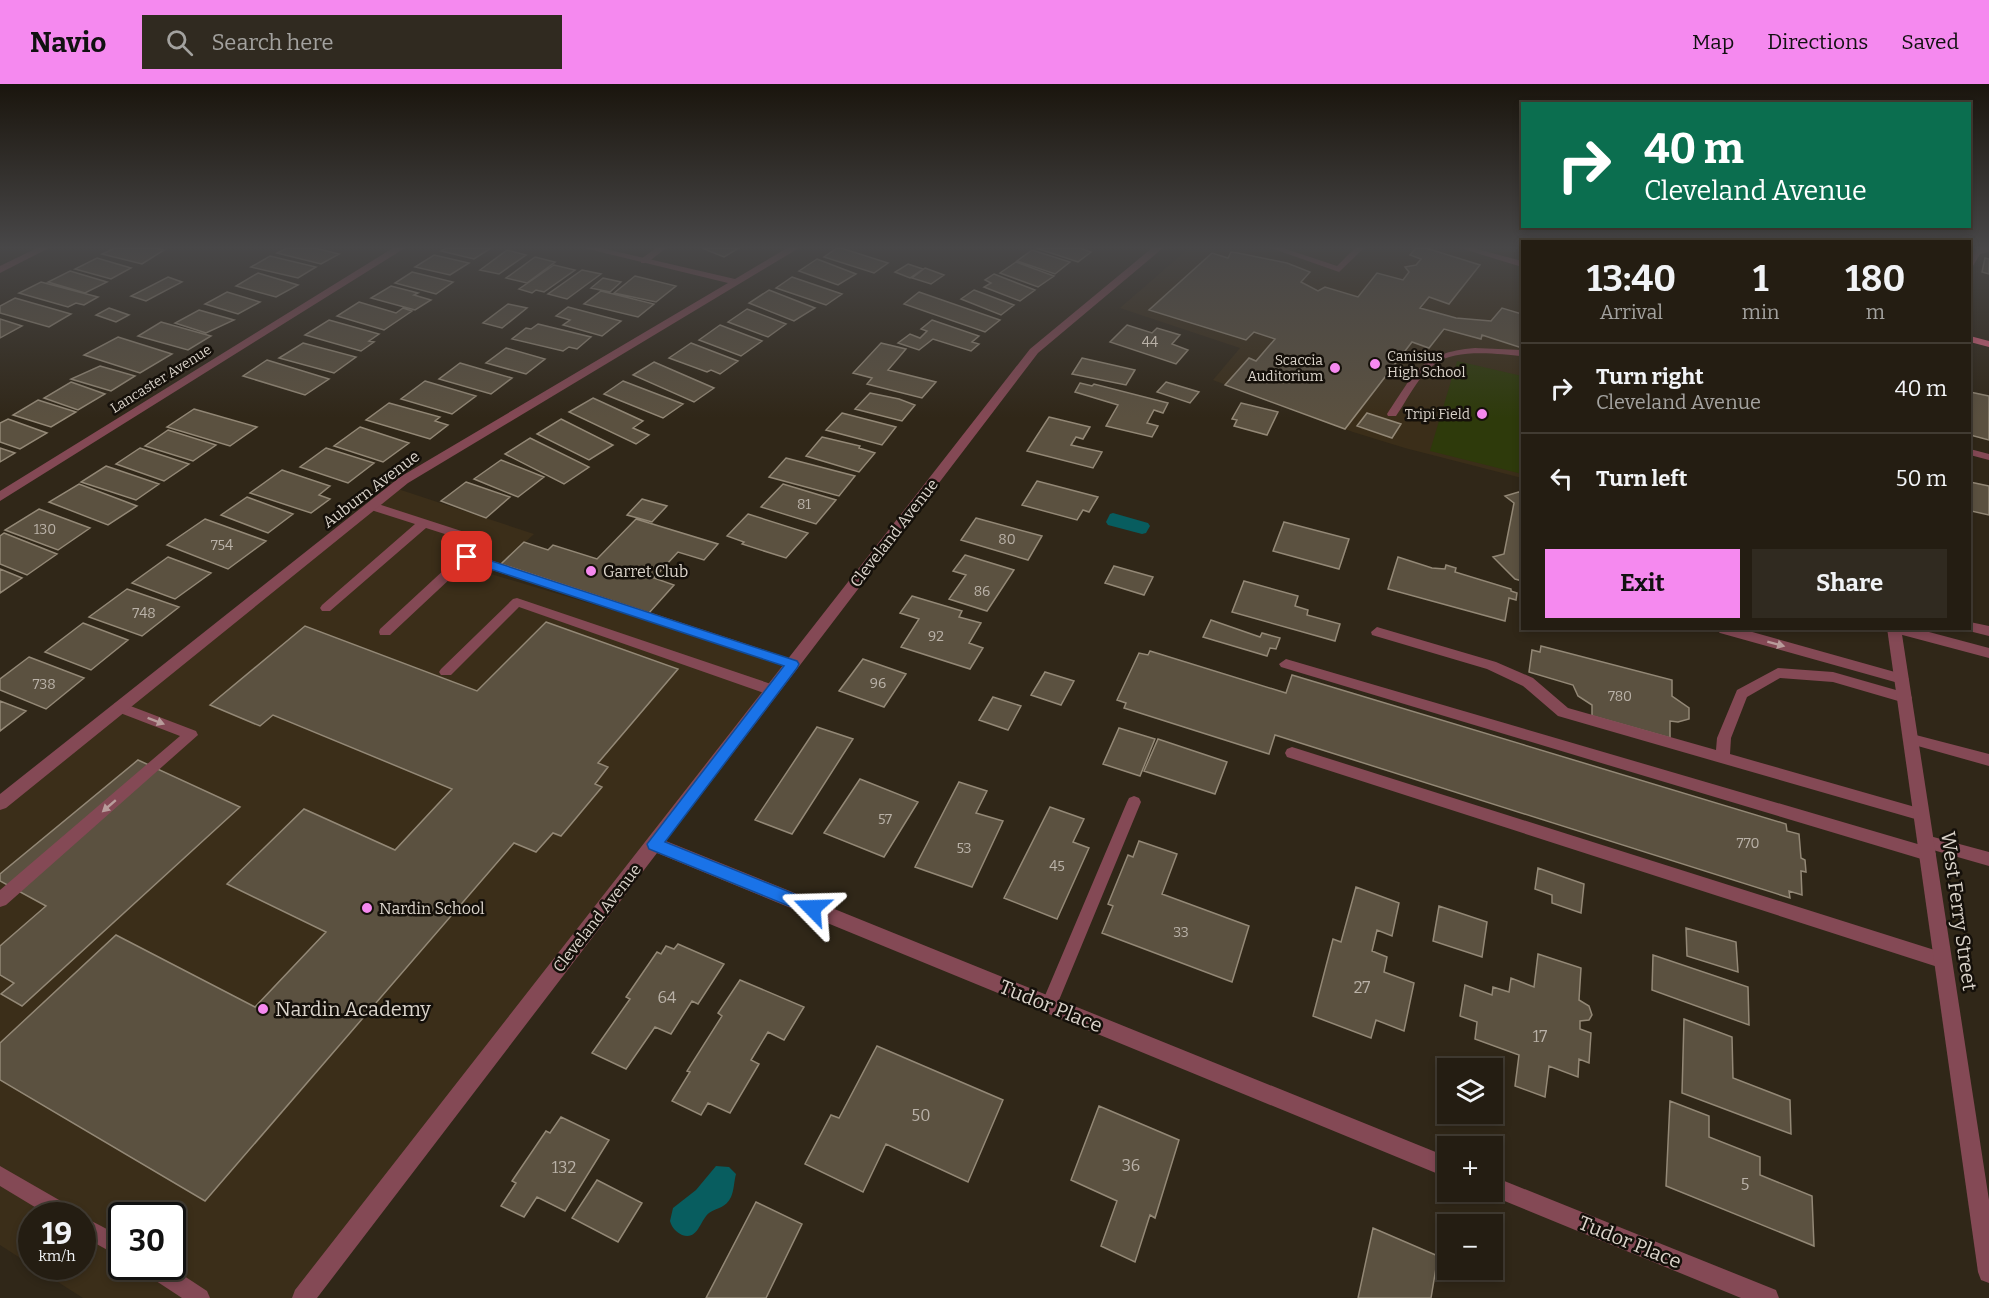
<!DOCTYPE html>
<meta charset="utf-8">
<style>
:root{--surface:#241d12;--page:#302a20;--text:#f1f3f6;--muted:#a3a29f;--line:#413b32;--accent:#f589ef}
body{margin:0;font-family:Bitter,serif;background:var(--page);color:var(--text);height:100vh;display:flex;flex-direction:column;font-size:22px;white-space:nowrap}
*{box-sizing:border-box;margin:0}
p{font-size:20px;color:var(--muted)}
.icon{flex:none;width:33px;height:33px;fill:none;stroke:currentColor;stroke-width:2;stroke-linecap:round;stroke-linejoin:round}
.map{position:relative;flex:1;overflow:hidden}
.details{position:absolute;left:1521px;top:156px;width:450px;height:390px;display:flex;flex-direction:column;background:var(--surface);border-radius:0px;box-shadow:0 3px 9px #0003,0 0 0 2px var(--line)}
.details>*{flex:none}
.hud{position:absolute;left:1521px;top:18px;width:450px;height:126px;border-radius:0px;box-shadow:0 3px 9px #0003,0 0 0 2px var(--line);background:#0b6e4f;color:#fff;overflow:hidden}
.buttons{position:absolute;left:1437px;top:974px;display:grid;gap:12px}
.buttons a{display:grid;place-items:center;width:66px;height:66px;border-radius:0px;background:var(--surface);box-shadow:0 3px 9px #0003,0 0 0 2px var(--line);font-size:30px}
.speed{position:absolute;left:18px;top:1118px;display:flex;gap:12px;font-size:30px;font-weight:700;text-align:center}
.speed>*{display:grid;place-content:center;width:78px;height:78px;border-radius:50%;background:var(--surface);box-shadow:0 3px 9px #0003,0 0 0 2px var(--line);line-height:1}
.speed small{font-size:15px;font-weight:400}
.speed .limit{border:3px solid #111;border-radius:9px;background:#fff;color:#111}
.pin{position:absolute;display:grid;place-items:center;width:51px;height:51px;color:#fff;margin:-26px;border-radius:12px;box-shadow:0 3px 9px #0006}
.me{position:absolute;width:66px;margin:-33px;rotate:292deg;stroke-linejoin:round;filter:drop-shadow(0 0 4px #0008)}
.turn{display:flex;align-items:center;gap:21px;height:126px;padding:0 24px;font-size:27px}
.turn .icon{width:78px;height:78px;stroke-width:2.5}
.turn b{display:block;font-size:42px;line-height:51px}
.eta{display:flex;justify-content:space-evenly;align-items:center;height:102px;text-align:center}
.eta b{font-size:36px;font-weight:700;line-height:42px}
.cta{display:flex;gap:12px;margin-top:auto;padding:12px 24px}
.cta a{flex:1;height:69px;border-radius:0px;background:var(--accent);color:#111;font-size:24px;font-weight:700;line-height:69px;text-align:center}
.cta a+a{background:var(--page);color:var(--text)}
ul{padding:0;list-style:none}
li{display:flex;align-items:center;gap:18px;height:90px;padding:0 24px;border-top:2px solid var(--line)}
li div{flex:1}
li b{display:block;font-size:22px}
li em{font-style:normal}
header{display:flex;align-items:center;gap:36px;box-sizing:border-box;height:84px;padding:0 30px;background:var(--accent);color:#111}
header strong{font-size:28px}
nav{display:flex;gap:33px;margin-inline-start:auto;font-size:21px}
.search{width:420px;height:54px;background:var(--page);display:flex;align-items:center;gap:15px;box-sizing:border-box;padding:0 21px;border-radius:0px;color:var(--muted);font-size:22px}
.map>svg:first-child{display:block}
.built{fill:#3b2e19;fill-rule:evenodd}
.green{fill:#2e3a0b}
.water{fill:#085d5f}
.building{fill:#5b5140;stroke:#938876;stroke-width:1.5}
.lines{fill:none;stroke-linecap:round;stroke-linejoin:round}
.service{fill:#844955;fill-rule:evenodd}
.minor{fill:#844955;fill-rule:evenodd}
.tertiary{fill:#844955;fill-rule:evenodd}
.primary{fill:#dd6480;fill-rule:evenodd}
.oneway{fill:#b89c9b}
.route{fill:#1a73e8;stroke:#114b97;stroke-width:1.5}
.poi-dot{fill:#f589ef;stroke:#15100a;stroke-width:2}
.labels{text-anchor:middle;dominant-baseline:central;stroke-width:5;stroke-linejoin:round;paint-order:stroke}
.number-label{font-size:14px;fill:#bab2a8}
.far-poi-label{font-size:14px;fill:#dad3ca;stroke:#15100a;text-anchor:end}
.far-street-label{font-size:14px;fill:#dad3ca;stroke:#15100a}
.street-label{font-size:16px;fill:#dad3ca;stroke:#15100a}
.poi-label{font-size:16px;fill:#dad3ca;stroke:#15100a;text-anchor:start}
.near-number-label{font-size:16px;fill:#bab2a8}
.near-street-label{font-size:20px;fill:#dad3ca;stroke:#15100a}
.near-poi-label{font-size:20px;fill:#dad3ca;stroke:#15100a;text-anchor:start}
</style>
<header>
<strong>Navio</strong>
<div class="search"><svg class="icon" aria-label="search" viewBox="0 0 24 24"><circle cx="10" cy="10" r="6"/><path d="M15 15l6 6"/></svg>Search here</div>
<nav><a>Map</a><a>Directions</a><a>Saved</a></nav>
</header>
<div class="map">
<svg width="1989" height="1214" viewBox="0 0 1989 1214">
<rect width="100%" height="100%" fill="#302718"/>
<path class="built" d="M1189,164h333v230l-117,-30 -52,-16 -140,-52 27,-32 -120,-40z
M395,404l139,46 -43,40 302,90 -490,634h-220l-50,-32h49v-51h-50l-1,50 -31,-20v-442zM122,1131h50v51h-50z"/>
<path class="green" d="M1457,277l65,15v98l-92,-23z"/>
<path class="water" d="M1113,429l35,10 2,3 -4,7 -4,1 -34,-9 -2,-3 4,-8z
M716,1082l13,1 7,7c-2,7 -2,17 -5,23 -5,11 -13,10 -22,16 -9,7 -11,28 -27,22 -6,-3 -10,-7 -12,-14l3,-13 23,-18z"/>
<path class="building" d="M115,164h41l8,2 -22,14 -40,-10z
M287,164h28l24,6 -18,10 -44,-11z
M446,164h45l-17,11 -33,-8z
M702,164h37l-15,9z
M837,164h4l47,15 -14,10 -50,-16z
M1036,164h44l11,4 -13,10z
M1416,164h10l54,17 -31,39 -20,-7 -9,11 36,10 35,3 11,-13 20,6v34l-40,-13 -1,4 -37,-10 -15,19 -17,-6 -67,87 -120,-44 24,-27 7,3 19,-22 -21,-7 -8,8 -97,-30 63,-57 16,5 3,-6 7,1 49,10 23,9 -9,10 17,9 7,-4 33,10 19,-24 26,7 6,-8 -4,-5 11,-2 5,-6 -11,-4z
M507,166l19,5 -27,19 -19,-4z
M1032,166l38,12 -15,12 -38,-13z
M434,171l35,8 -19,12 -35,-8z
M270,172l46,11 -18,11 -47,-11z
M535,173l20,5 -28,21 -21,-5z
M97,174l34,10 -20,11 -36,-10z
M1985,174l4,1v15l-7,-2z
M817,175l39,15 -18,11 -39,-14z
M1016,178l38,14 -16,11 -38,-14z
M908,180l15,5 -13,9 -15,-6z
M554,181l21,5 -31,22 -8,-2 -4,3 -13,-4z
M925,184l19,7 -13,9 -19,-6z
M582,186l19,4 -34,25 -19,-5z
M70,187l37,11 -22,11 -37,-11z
M412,188l41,10 -17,12 -41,-11z
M258,189l40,12 -22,12 -40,-11z
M994,190l41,16 -15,11 -36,-14 7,-4 -6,-3z
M635,192l41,10 -20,16 -42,-9z
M168,193l14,5 -36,19 -15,-5z
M792,193l50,17 -16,11 -50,-17z
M603,194l18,4 -11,10 -19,-4z
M41,198l57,15 -14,8 -8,-2 -8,4 -49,-14z
M391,202l27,7 -4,2 17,5 -16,10 -44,-12z
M769,206l46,18 -21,13 -45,-18z
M974,206l40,15 -13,10 -40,-16z
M601,207l53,13 -16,13 -54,-13z
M227,208l33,10 -22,12 -33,-10z
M919,208l81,28 -15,12 -81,-28z
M15,214l56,16 -22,13 -49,-14v-7z
M359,218l37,11 7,-5 9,3 -28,19 -47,-14z
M508,220l19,4 -25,20 -19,-5z
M568,223l53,14 -19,15 -39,-11 7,-5 -14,-4z
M109,224l20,7 -13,7 -20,-7z
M747,225l39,15 -18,13 -40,-15z
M199,226l35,10 -28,13 -31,-10z
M0,235l22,7 -22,12z
M329,236l50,14 -10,7 5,1 -13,9 -56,-16z
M932,236l47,16 -7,6 7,2 -8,7 -38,-12 -14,11 -21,-7 12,-9 10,4 7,-7 -6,-2z
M161,238l50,14 -23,14 -50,-14z
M538,240l53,13 -14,12 -8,-2 -6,4 -51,-12 14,-11 5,1z
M720,241l42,16 -21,15 -42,-16z
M1127,241l25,8 5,-5 23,7 -8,9 16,6 -12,14 -66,-22z
M118,253l54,17 -32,19 -56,-18z
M303,259l53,14 -22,16 -55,-15z
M691,259l47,18 -18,13 -9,-4 -4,2 -38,-14z
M881,259l25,6 -18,21 48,12 -14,16 -55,-14 5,-6 -19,-5z
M506,264l39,11 -19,15 -40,-11z
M1082,274l53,12 -9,15 -54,-11z
M267,276l62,19 -24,16 -62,-19z
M654,278l60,26 -20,14 -61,-27z
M460,279l52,15 -21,16 -52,-15z
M100,282l35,10 -24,15 -40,-12z
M425,297l51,15 -24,18 -51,-15z
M623,297l60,23 -20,14 -59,-24z
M71,298l34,12 -27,16 -34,-12z
M1166,298l33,10 -9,11 -33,-11z
M1080,299l12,3 2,-2 74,19 -5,10 -9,-3 -7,13 11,3 -6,11 -46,-11 12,-21 -43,-13z
M1970,308l19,4v44l-19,-5z
M870,309l29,6 16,6 -13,16 -47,-12z
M593,314l50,23 -10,7 16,7 -13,9 -67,-32z
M38,316l38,12 -25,15 -38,-12z
M389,319l51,14 -5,4 13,4 -18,14 -64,-19z
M1241,319l37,9 -11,23 -33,-9 3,-6 -5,-1z
M194,325l63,18 -27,19 -63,-19z
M842,329l54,14 -14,18 -56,-15z
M1367,329l34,11 -9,14 -35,-12z
M1049,333l41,10 -7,12 -7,-2 -5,8 31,7 -9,16 -66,-17z
M8,335l39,14 -27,16 -20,-7v-19z
M561,335l52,26 -24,15 -52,-26z
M360,343l49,16 -26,19 -49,-16z
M168,346l48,15 -23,16 -48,-15z
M822,353l38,9 -1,2 16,5 -16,19 -53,-16z
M530,354l59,29 -25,17 -59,-30z
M0,364l15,5 -15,9z
M140,364l49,16 -25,17 -48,-17z
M326,364l48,15 -26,20 -48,-16z
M786,374l69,18 -16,20 -70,-19z
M501,376l43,17 -26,20 -44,-18z
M106,382l53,18 -23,16 -55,-18z
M282,386l48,16 -11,9 11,4 -19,14 -61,-20z
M1037,397l61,16 -9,15 -6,-2 -6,10 -55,-15z
M466,398l44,15 -24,21 -45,-17z
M1970,398l19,4v29l-18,-4z
M79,400l58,22 -29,19 -59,-23z
M783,400l53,16 -20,24 -55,-17z
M1522,407v90l-7,-2 -22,-22 11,-3 10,-51 -9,-7z
M247,413l46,17 -25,19 -47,-18z
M642,415l25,7 -15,16 -25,-7z
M39,425l51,19 -32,22 -53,-20z
M748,430l60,19 -22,25 -44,-14 2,-2 -17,-6z
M976,434l66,18 -14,24 -67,-20z
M205,435l61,22 -38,28 -61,-24z
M636,435l82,25 -14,16 -26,-8 -24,26 20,7 -25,28 -148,-49 23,-22 24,8 5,-5 44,14z
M1284,438l65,17 -10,30 -66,-18z
M4,449l53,21 -30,21 -27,-11v-28z
M965,471l49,15 -27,41 -38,-12 17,-24 -13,-4z
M168,473l43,16 -36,26 -43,-16z
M1398,473l34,11 13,1 1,-4 10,3 -1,4 56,17v2l6,2 -1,7 -7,-2 -4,23 -117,-32z
M1114,482l39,11 -9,18 -39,-12z
M0,485l22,9 -22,15z
M1244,497l54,15 -3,10 13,4 -1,5 33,9 -5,17 -103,-29z
M127,505l52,18 -37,29 -53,-19z
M912,512l50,15 -3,6 22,6 -12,20 14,5 -13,21 -69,-22 18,-28 -19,-6z
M1211,536l49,17 2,-4 18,5 -4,11 -6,-1 -3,8 -64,-19z
M546,538l132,47 -80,94 10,4 -13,17 7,3 -41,49 -8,-3 -17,19 -22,-9 -309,358 -205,-121v-37l116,-108 139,72 71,-75 -99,-48 77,-75 91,41 57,-61 -179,-74 -13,11 -50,-21 95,-79 172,65z
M83,539l45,17 -37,30 -46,-18z
M1541,562l131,34v16l17,12v11l-11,3 -8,-1v17l-78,-22v-11l-14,-9 -5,-11 -44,-13 3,-22 8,2z
M1150,567l136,42 6,-18 494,149 1,7 12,3 2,24 4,2 1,12 -5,-1 1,24 -13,-4 1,7 -515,-163 -6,19 -145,-46 2,-5 -9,-3 22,-47 9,2z
M29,573l55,21 -38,31 -46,-19v-11z
M863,575l43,15 -22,33 -45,-16z
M1045,588l29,9 -13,24 -30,-10z
M993,613l28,9 -13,24 -29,-10z
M0,617l26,10 -26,20z
M817,643l36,12 -61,95 -37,-14z
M1119,644l36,11 -15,37 -37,-12z
M1158,655l69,23 -12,32 -71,-23z
M138,676l102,47 -218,199 -21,-12 13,-11 -14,-8v-29l46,-40 -46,-25v-7z
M860,695l58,23 -34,55 -60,-24z
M959,698l28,9 -11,22 27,8 -31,66 -57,-20z
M1050,723l34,12 -11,23 16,6 -32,71 -53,-21z
M1139,757l38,13 -15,40 87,32 -17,56 -130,-49 11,-27 -5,-2 20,-49 5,2z
M1538,784l46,16 -3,29 -29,-10v-8l-17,-6z
M1356,803l43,16 -7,33 -15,-6 -5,21 15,6 -3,15 30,11 -10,48 -28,-11 -5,18 -58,-22 20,-77 8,3z
M1439,822l48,16 -5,35 -49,-16z
M1686,844l50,14 2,30 -51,-16z
M678,860l46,20 -26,40 -6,-3 -21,33 -16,-7 -29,42 -34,-16 38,-54 -4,-2 31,-45 4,2 5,-8 8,3z
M1538,870l43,14 -2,32 10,6 3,9 -3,5 -9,1v8l11,4 -2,30 -10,-4 -1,18 -29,-11 -4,31 -30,-11 4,-31 -44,-16 2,-17 -17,-6 5,-31 27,10 1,-8 16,5 2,-14 23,9z
M1653,871l95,32 1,38 -97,-35z
M740,896l64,27 -20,33 -16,-8 -17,28 8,4 -29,49 -22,-10 -7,12 -29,-14 18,-29 -3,-1 35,-55 -4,-3z
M1684,935l48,18 1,41 57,22 1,34 -109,-41z
M877,962l126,54 -35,82 -82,-38 -23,48 -58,-28 26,-49 8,3z
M1670,1017l39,15v21l51,20v18l52,21 2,50 -148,-60z
M1099,1022l80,34 -24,78 -5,-3 -15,47 -34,-16 16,-45 -46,-21z
M561,1033l48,23 -44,71 -28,-14 -13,20 -23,-11 15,-23 -4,-2 34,-50 4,2z
M597,1096l45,23 -24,39 -46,-24z
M756,1118l46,22 -36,74h-60z
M1373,1144l65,28 -7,42h-73z"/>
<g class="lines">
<path class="service" d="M656,164h10l-19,15h-6v-4z
M1271,164h12l54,18 18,-18h9l-25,24z
M1460,164h13l49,13v6z
M1983,164h6v4l-9,2 -7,12 -3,1v-10l4,-7z
M1475,264l47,2v6c-23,-2 -67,-8 -87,8 -17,12 -27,35 -39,52h-8l-1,-2c29,-42 32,-61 88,-66z
M1970,365l19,5v6l-19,-5z
M372,418l114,37 2,3 -13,13 323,106 2,3 -7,5 -5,-2 -320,-105 -78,73h-10l-1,-3 1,-3 93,-86 -47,-15 -96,83h-8l-2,-3 2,-3 93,-81 -47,-15v-6z
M517,514l260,88 2,4 -7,5 -5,-1 -248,-87 -68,68h-10l-2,-3 2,-3 72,-70z
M1970,538l19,4v10l-24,-6 -1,-2h6z
M1377,543l119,35 37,16 35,30 148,42 1,-12 20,-48 41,-22 55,4 77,22 2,4 -2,4 -5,1 -72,-21 -53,-4 -33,19 -16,41 -1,16 192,55 5,2 2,4 -2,4 -5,2 -364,-105 -35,-30 -36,-17 -115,-34 -1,-3z
M1714,544h24l164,46 7,5 -7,5 -182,-51z
M1889,544h25l75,20v10l-94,-25z
M1286,575l635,186 -3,-4 3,-5 5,-1 63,17v14l-56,-16 3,4 -3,5 -5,2 -647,-194 -2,-3z
M120,618l76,29 2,4 -192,170 -6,2v-17l180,-154 -65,-25 -2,-4 2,-4z
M1912,650l77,20v12l-82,-23 -2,-4 2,-4z
M1292,663l652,206 6,3 2,5 -2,5 -6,3 -657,-212 -2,-4 2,-4z
M1134,712l5,2 2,4 -84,203 -2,6 -6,2 -6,-2 -2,-6 86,-203 2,-4z
M0,1082l73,42 3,7h-28l-48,-29z
M82,1132l40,21v21l-40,-22z
M141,1182h28l38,25 3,7h-28l-38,-25z"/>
<path class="minor" d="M37,164h12l-49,25v-7z
M393,164h12l-405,253v-10z
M584,164h17l134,31 52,-31h12l-391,235 -402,325 -6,2v-16l400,-317 328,-194z
M1152,164h11l-125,105 -372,488 782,316v21l-791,-325 -340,445h-25l3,-8 735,-941z
M1492,1092l284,114 3,8h-38l-256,-105 -1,-2h8z"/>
<path class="tertiary" d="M1887,544h14l88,572v83l-8,-3 -3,-8z"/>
<path class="primary" d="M1970,252l19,5v6l-19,-5z"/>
</g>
<defs><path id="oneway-solid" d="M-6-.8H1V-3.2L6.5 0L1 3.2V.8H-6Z" transform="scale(1.5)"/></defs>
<g class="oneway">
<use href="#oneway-solid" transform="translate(1776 560) rotate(15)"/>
<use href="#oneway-solid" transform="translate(156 637) rotate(21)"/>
<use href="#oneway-solid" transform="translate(109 722) rotate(139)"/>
</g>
<linearGradient id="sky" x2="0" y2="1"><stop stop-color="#1a150d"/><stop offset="0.49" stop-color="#484748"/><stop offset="1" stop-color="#484748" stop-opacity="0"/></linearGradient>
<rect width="1989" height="334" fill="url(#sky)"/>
<path class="route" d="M467,469l330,108 2,3 -2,4 -132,174 152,61 3,5 -3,5 -5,2 -6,-2 -157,-64 -2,-5 137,-178 -321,-106v-6z"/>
<g class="poi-dot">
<circle cx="1375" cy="280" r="6"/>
<circle cx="1335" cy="284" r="6"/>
<circle cx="1482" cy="330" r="6"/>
<circle cx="591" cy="487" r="6"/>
<circle cx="367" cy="824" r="6"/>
<circle cx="263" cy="925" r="6"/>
</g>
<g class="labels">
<g class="number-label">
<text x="1150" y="258">44</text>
<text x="804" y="420">81</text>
<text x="45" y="445">130</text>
<text x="1007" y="455">80</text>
<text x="222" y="461">754</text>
<text x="982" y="507">86</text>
<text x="144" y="529">748</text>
<text x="936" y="552">92</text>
<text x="878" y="599">96</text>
<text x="44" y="600">738</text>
<text x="1620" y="612">780</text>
<text x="885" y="735">57</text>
<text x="1748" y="759">770</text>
<text x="964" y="764">53</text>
<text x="1057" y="782">45</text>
<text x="1181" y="848">33</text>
</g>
<g class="far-poi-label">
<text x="1387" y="272" text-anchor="start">Canisius<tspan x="1387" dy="16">High School</tspan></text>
<text x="1323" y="276">Scaccia<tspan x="1323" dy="16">Auditorium</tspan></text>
<text x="1470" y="330">Tripi Field</text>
</g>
<g class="far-street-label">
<text transform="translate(161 295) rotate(-32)">Lancaster Avenue</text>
</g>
<g class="street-label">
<text transform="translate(371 405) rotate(-37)">Auburn Avenue</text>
<text transform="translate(894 449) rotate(-52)">Cleveland Avenue</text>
<text transform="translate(597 834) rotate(-52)">Cleveland Avenue</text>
</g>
<g class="poi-label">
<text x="603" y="487">Garret Club</text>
<text x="379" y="824">Nardin School</text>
</g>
<g class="near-number-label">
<text x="1362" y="903">27</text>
<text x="667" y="913">64</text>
<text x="1540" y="952">17</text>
<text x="921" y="1031">50</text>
<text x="1131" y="1081">36</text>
<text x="564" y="1083">132</text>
<text x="1745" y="1100">5</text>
</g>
<g class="near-street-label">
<text transform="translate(1959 827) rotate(82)">West Ferry Street</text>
<text transform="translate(1051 922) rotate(22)">Tudor Place</text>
<text transform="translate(1630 1158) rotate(22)">Tudor Place</text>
</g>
<g class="near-poi-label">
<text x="275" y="925">Nardin Academy</text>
</g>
</g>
</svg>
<div class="buttons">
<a><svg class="icon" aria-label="layers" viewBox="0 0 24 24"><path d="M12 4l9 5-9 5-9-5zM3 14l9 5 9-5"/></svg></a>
<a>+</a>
<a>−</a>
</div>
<div class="speed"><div>19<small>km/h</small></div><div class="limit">30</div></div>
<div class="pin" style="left:467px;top:473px;background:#d93025"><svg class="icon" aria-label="arrive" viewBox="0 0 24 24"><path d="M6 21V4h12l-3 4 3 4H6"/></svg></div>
<svg class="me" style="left:812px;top:824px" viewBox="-20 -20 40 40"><path d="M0-17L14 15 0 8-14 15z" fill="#1a73e8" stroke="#fff" stroke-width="4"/></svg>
<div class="hud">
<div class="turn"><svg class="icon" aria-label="right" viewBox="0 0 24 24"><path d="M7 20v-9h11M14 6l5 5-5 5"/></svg><div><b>40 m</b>Cleveland Avenue</div></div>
</div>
<section class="details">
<div class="eta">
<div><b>13:40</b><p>Arrival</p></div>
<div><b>1</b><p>min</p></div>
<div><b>180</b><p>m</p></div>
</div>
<ul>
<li><svg class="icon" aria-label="right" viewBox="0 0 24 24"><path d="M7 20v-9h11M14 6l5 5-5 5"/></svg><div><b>Turn right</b><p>Cleveland Avenue</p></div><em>40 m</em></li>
<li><svg class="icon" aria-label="left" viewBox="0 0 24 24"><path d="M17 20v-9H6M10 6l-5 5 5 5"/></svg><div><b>Turn left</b></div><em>50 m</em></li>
</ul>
<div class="cta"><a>Exit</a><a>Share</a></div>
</section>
</div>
